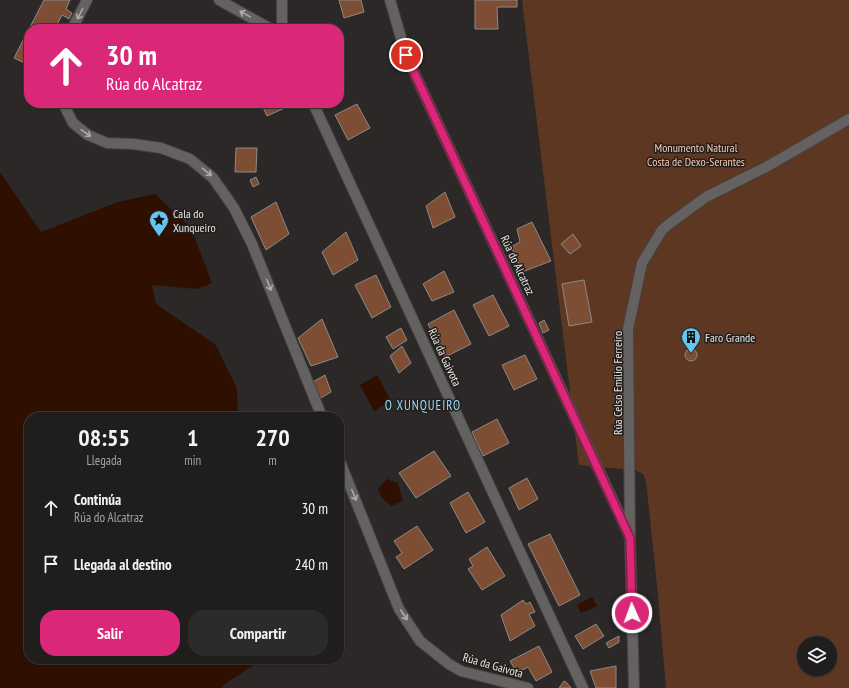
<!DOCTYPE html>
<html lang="es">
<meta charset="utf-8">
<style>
:root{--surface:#201e1d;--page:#2d2b2a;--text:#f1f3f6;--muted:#a2a2a4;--line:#3d3c3b;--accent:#db2777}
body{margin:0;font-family:"PT Sans Narrow",sans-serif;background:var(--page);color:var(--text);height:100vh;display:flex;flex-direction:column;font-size:15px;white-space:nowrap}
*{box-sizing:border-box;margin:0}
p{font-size:13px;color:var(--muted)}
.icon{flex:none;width:22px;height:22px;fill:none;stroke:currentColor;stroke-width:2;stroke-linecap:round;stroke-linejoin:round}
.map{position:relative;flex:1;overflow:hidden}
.drawer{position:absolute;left:24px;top:412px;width:320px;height:252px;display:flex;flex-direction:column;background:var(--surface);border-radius:16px;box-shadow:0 1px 3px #0004,0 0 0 1px var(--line)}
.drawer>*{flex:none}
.top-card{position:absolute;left:24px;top:24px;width:320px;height:84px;border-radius:16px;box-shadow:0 1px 3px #0004,0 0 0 1px var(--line);background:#db2777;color:#fff;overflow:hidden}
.tools{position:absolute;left:797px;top:636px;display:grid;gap:8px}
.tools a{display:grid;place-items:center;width:40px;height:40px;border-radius:50%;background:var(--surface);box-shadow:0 1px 3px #0004,0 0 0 1px var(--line);font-size:20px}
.pin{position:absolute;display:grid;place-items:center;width:34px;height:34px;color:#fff;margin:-17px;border:2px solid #fff;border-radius:50%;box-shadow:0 1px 4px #0007}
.me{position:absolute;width:44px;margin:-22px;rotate:358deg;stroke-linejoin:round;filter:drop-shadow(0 0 3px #0008)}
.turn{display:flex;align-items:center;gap:14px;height:84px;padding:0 16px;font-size:18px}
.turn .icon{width:52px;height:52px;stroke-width:2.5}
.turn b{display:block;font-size:28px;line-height:34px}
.eta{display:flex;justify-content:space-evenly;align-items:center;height:68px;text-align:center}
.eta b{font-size:24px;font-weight:800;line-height:28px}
.button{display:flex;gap:8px;margin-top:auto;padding:8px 16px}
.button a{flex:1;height:46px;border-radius:16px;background:var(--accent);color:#fff;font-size:16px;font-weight:800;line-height:46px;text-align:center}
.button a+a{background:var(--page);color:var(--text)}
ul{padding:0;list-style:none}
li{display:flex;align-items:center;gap:12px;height:56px;padding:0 16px}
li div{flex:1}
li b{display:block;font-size:15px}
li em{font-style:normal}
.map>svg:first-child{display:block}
.green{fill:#5e3722;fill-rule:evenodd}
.water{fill:#2f0f00}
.building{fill:#7d4d34;stroke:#8d8a88}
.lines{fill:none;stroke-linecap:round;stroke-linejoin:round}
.street-casing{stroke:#454342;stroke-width:12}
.street{stroke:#646261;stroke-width:10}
.oneway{stroke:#adabaa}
.route-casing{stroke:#8e194d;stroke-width:10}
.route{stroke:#db2777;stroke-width:7}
.labels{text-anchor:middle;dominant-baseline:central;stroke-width:3;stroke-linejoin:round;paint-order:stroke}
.park-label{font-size:12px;fill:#f9cab2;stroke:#221f1d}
.poi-label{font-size:12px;fill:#e8e6e5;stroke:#221f1d;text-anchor:start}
.street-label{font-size:12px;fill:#e8e6e5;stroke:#221f1d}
.neighbourhood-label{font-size:13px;letter-spacing:1px;fill:#96d9f8;stroke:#221f1d}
</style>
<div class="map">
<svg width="849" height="688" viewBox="0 0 849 688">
<rect width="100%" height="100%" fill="#2b2827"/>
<path class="green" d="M522,0h327v688h-183l-8,-93 -12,-114 -3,-7 -8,-4 -56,-5zM804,643h26v26h-26z"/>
<path class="water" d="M0,172l41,60 77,-30 37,-8 36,34 21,55 -15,6 -45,-4 4,19 60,41 21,44 1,28h-209v242h229v3l-33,22 -3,4h-222z
M377,375l14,26 -17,10 -14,-26z
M387,479l11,4 5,18 -12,5 -9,-8 -4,-9z
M592,597l5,9 -16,7 -4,-8z"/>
<path class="building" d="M44,0h26l-4,9 6,4 -3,6 -7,-4 -7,14h-26v36l-15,-7z
M339,0h22l3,12 -20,6z
M475,0h42v7h-20l1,22h-23z
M339,63l6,14 -6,3z
M261,103h24l2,4 -20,9z
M357,104l13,24 -22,12 -13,-25z
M236,148h21l-1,24h-21z
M256,177l3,7 -6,3 -3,-7z
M445,192l10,25 -22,11 -7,-22z
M276,202l13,32 -23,16 -15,-33z
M532,222l19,39 -29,11 -11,-25 9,-5 -3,-13z
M346,232l12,28 -25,15 -11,-23z
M573,234l8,12 -11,8 -9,-10z
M444,271l10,21 -22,9 -9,-17z
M376,275l15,32 -19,11 -17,-33z
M584,280l8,42 -23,4 -7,-42z
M493,295l16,31 -20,10 -16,-31z
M454,310l17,34 -26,13 -17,-33z
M322,319l16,38 -27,9 -13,-28z
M544,320l5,10 -6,3 -4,-10z
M401,328l6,12 -14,9 -7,-12z
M402,346l9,17 -12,10 -9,-17z
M685 355a6 6 0 1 1 12 0a6 6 0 1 1-12 0Z
M525,355l12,24 -23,11 -12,-25z
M325,375l6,17 -12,7 -8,-16z
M497,419l12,24 -26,13 -11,-24z
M434,451l17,25 -35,22 -17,-25z
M527,478l11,21 -19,11 -10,-22z
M468,492l17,30 -19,11 -16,-30z
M417,526l16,24 -29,19 -8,-12 6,-4 -8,-12z
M550,534l30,61 -21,11 -31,-62z
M487,547l18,29 -23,14 -14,-21 5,-3 -4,-7z
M523,600l3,4 4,-2 5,10 -6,2 6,12 -25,15 -9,-26z
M596,624l8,12 -21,13 -8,-13z
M619,636v6l-10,6 -3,-5z
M539,646l13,26 -16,9 -8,-14 -11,6 -7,-12z
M616,666v22h-20l-6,-17z
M564,681l3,2 4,5h-12z"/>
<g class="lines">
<defs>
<path id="street" d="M219,0l52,29
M390,0l16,55 223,480
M72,29l15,-29
M282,29v-29
M63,103l10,20 15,12 19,8 26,1 28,4 29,11 23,19 21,30 18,36 70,173
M313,103l270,585
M339,459l60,150 21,32 29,23 12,7 67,17
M634,688l-4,-149 -2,-210 14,-66 20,-33 7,-6 37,-27 62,-31 81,-47"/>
</defs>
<use href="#street" class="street-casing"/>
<use href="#street" class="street"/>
</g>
<defs><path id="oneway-shaft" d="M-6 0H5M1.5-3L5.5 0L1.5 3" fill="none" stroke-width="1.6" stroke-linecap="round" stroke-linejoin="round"/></defs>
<g class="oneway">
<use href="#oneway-shaft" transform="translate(80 14) rotate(117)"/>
<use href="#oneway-shaft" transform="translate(245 14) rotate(-151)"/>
<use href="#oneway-shaft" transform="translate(86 133) rotate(35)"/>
<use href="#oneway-shaft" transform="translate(207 172) rotate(39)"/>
<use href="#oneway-shaft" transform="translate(269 285) rotate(68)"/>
<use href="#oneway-shaft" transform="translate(354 495) rotate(68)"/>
<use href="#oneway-shaft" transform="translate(404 615) rotate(57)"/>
</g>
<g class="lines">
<defs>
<path id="route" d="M406,55l224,483 2,75"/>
</defs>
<use href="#route" class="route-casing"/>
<use href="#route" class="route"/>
</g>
<defs>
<symbol id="sight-pin" viewBox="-11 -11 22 30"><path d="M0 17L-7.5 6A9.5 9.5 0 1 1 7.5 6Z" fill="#64c5ee" stroke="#221f1d"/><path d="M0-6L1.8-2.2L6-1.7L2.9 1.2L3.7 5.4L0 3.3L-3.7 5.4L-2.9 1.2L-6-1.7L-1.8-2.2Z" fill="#111"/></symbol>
<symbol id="building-pin" viewBox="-11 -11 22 30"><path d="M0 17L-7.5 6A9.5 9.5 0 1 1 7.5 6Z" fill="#64c5ee" stroke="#221f1d"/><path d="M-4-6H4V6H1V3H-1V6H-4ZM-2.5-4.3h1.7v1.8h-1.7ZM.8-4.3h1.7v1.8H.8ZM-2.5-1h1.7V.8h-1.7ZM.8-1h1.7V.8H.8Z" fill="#111"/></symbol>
</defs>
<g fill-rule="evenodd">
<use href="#sight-pin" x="148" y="209" width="22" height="30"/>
<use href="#building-pin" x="680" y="326" width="22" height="30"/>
</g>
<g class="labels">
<g class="park-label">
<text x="696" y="147">Monumento Natural<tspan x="696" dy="14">Costa de Dexo-Serantes</tspan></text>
</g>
<g class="poi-label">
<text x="173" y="213">Cala do<tspan x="173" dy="14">Xunqueiro</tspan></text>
<text x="705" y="337">Faro Grande</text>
</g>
<g class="street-label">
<text transform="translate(518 265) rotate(65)">Rúa do Alcatraz</text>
<text transform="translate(445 357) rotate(65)">Rúa da Gaivota</text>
<text transform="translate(617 383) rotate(-90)">Rúa Celso Emilio Ferreiro</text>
<text transform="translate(493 665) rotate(16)">Rúa da Gaivota</text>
</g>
<g class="neighbourhood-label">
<text x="423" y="405">O XUNQUEIRO</text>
</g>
</g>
</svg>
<div class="tools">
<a><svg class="icon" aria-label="layers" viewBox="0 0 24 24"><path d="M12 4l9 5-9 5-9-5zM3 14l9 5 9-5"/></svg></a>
</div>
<div class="pin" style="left:406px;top:55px;background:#d93025"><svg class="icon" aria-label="arrive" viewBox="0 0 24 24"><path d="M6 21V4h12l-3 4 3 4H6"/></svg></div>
<svg class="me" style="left:632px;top:613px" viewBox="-20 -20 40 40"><circle r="17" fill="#db2777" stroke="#fff" stroke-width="3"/><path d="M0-11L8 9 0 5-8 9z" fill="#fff"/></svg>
<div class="top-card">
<div class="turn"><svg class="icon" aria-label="ahead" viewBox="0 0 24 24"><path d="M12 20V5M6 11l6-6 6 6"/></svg><div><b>30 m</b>Rúa do Alcatraz</div></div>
</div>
<section class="drawer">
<div class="eta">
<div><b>08:55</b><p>Llegada</p></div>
<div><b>1</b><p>min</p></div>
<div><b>270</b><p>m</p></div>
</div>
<ul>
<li><svg class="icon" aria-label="ahead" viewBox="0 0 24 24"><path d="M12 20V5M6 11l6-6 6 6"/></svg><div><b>Continúa</b><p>Rúa do Alcatraz</p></div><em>30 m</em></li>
<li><svg class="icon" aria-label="arrive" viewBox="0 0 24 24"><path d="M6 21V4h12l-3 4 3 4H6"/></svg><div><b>Llegada al destino</b></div><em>240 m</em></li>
</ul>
<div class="button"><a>Salir</a><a>Compartir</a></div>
</section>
</div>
